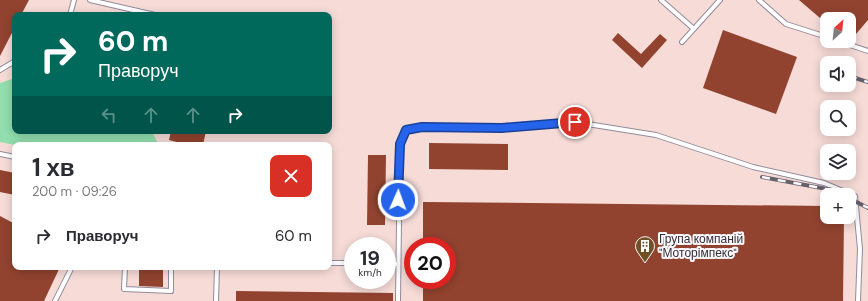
<!DOCTYPE html>
<html lang="uk">
<meta charset="utf-8">
<style>
:root{--surface:#fff;--page:#f2f2f3;--text:#2b2b33;--muted:#7c7c81}
body{margin:0;font-family:"DM Sans",sans-serif;background:var(--page);color:var(--text);height:100vh;display:flex;flex-direction:column;font-size:15px;white-space:nowrap}
*{box-sizing:border-box;margin:0}
p{font-size:13px;color:var(--muted)}
.icon{flex:none;width:22px;height:22px;fill:none;stroke:currentColor;stroke-width:2;stroke-linecap:round;stroke-linejoin:round}
.map{position:relative;flex:1;overflow:hidden}
.panel{position:absolute;left:12px;top:142px;width:320px;height:128px;display:flex;flex-direction:column;background:var(--surface);border-radius:8px;box-shadow:0 2px 10px #0003}
.panel>*{flex:none}
.hud{position:absolute;left:12px;top:12px;width:320px;height:122px;border-radius:8px;box-shadow:0 2px 10px #0003;background:#00695c;color:#fff;overflow:hidden}
.needle{width:26px;rotate:27deg}
.controls{position:absolute;left:820px;top:12px;display:grid;gap:8px}
.controls a{display:grid;place-items:center;width:36px;height:36px;border-radius:8px;background:var(--surface);box-shadow:0 2px 10px #0003;font-size:20px}
.speed{position:absolute;left:344px;top:237px;display:flex;gap:8px;font-size:20px;font-weight:700;text-align:center}
.speed>*{display:grid;place-content:center;width:52px;height:52px;border-radius:50%;background:var(--surface);box-shadow:0 2px 10px #0003;line-height:1}
.speed small{font-size:10px;font-weight:400}
.speed .limit{border:6px solid #d22;background:#fff;color:#111}
.pin{position:absolute;display:grid;place-items:center;width:34px;height:34px;color:#fff;margin:-17px;border:2px solid #fff;border-radius:50%;box-shadow:0 1px 4px #0007}
.me{position:absolute;width:44px;margin:-22px;rotate:2deg;stroke-linejoin:round;filter:drop-shadow(0 0 3px #0008)}
.turn{display:flex;align-items:center;gap:14px;height:84px;padding:0 20px;font-size:18px}
.turn .icon{width:52px;height:52px;stroke-width:2.5}
.turn b{display:block;font-size:28px;line-height:34px}
.lanes{display:flex;align-items:center;height:38px;padding:0 20px;background:#0003;justify-content:center;gap:20px;direction:ltr}
.lanes .off{opacity:.35}
.round{display:grid;place-items:center;flex:none;width:42px;height:42px;border-radius:8px;background:var(--page)}
.headline{display:flex;align-items:center;justify-content:space-between;height:68px;padding:0 20px}
h1{font-size:24px;font-weight:700;line-height:30px}
ul{padding:0;list-style:none}
li{display:flex;align-items:center;gap:12px;height:52px;padding:0 20px}
li div{flex:1}
li b{display:block;font-size:15px}
li em{font-style:normal}
.map>svg:first-child{display:block}
.industrial{fill:#f6dbd7;fill-rule:evenodd}
.green{fill:#92deae}
.building{fill:#91432f}
.lines{fill:none;stroke-linecap:round;stroke-linejoin:round}
.service-casing{stroke:#938b9c;stroke-width:6}
.service{stroke:#fff;stroke-width:4}
.rail-casing{stroke:#66616b;stroke-width:4}
.rail{stroke:#faf8fc;stroke-width:2.5;stroke-dasharray:8;stroke-linecap:butt}
.route-casing{stroke:#184099;stroke-width:10}
.route{stroke:#2563eb;stroke-width:7}
.labels{text-anchor:middle;dominant-baseline:central;stroke-width:4;stroke-linejoin:round;paint-order:stroke}
.poi-label{font-size:12px;fill:#343138;stroke:#faf8fc;text-anchor:start}
</style>
<div class="map">
<svg width="868" height="301" viewBox="0 0 868 301">
<rect width="100%" height="100%" fill="#f1e8fb"/>
<path class="industrial" d="M0,0h868v301h-868zM15,15h314v116h-314zM827,19h22v22h-22zM827,63h22v22h-22zM827,107h22v22h-22zM15,145h314v122h-314zM827,151h22v22h-22zM827,195h22v22h-22zM353,246h34v34h-34zM413,246h34v34h-34z"/>
<path class="green" d="M15,78v53h129l9,3 6,11h-144l-15,-3v-59z"/>
<path class="building" d="M0,0h29l-8,15h-6v12l-15,29z
M799,0h69v20l-18,21 -1,-22h-22v5z
M723,30l74,27 -21,57 -73,-26z
M618,33l23,21 19,-20 7,6 -25,28 -30,-28z
M171,131h35l-3,14h-15l-19,-5z
M429,143l79,1v26l-79,-1z
M368,155h18l-1,70h-18z
M0,170l15,3v22l-15,-3z
M423,202l404,4v11h17l-1,84h-420v-21h24v-34h-24z
M0,216l15,8v43h45l-16,34h-44z
M139,267h24v20l-24,-1z
M236,291l157,2v8h-157z"/>
<g class="lines">
<defs>
<path id="service" d="M90,0l65,15
M661,0l33,29
M759,0l27,24 41,13
M70,15l4,-15
M838,41l30,10
M682,42l38,-42
M0,70l15,-9
M0,154l15,3
M329,263h24
M387,264h11
M125,267l-1,22 47,2v-24
M55,301l17,-34
M216,301l1,-34
M398,301l2,-157 6,-14 16,-3 80,1 73,-6 81,13 97,32 71,16 31,13 5,53 -2,52"/>
</defs>
<use href="#service" class="service-casing"/>
<use href="#service" class="service"/>
<defs>
<path id="rail" d="M849,76l19,6
M762,177l70,13 10,5
M849,198l19,10"/>
</defs>
<use href="#rail" class="rail-casing"/>
<use href="#rail" class="rail"/>
</g>
<g class="lines">
<defs>
<path id="route" d="M398,200l2,-56 6,-14 16,-3 80,1 73,-6"/>
</defs>
<use href="#route" class="route-casing"/>
<use href="#route" class="route"/>
</g>
<defs>
<symbol id="building-pin" viewBox="-11 -11 22 30"><path d="M0 17L-7.5 6A9.5 9.5 0 1 1 7.5 6Z" fill="#6f4f25" stroke="#faf8fc"/><path d="M-4-6H4V6H1V3H-1V6H-4ZM-2.5-4.3h1.7v1.8h-1.7ZM.8-4.3h1.7v1.8H.8ZM-2.5-1h1.7V.8h-1.7ZM.8-1h1.7V.8H.8Z" fill="#fff"/></symbol>
</defs>
<g fill-rule="evenodd">
<use href="#building-pin" x="634" y="235" width="22" height="30"/>
</g>
<g class="labels">
<g class="poi-label">
<text x="659" y="239">Група компаній<tspan x="659" dy="14">"Моторімпекс"</tspan></text>
</g>
</g>
</svg>
<div class="controls">
<a><svg class="needle" viewBox="-14 -14 28 28"><path d="M0-13l5 13h-10z" fill="#e53935"/><path d="M0 13l5-13h-10z" fill="#7c7c81"/></svg></a>
<a><svg class="icon" aria-label="sound" viewBox="0 0 24 24"><path d="M4 9h4l5-4v14l-5-4H4zM17 9q2 3 0 6"/></svg></a>
<a><svg class="icon" aria-label="search" viewBox="0 0 24 24"><circle cx="10" cy="10" r="6"/><path d="M15 15l6 6"/></svg></a>
<a><svg class="icon" aria-label="layers" viewBox="0 0 24 24"><path d="M12 4l9 5-9 5-9-5zM3 14l9 5 9-5"/></svg></a>
<a>+</a>
</div>
<div class="speed"><div>19<small>km/h</small></div><div class="limit">20</div></div>
<div class="pin" style="left:575px;top:122px;background:#d93025"><svg class="icon" aria-label="arrive" viewBox="0 0 24 24"><path d="M6 21V4h12l-3 4 3 4H6"/></svg></div>
<svg class="me" style="left:398px;top:200px" viewBox="-20 -20 40 40"><circle r="17" fill="#2563eb" stroke="#fff" stroke-width="3"/><path d="M0-11L8 9 0 5-8 9z" fill="#fff"/></svg>
<div class="hud">
<div class="turn"><svg class="icon" aria-label="right" viewBox="0 0 24 24"><path d="M7 20v-9h11M14 6l5 5-5 5"/></svg><div><b>60 m</b>Праворуч</div></div>
<div class="lanes"><svg class="icon off" aria-label="left" viewBox="0 0 24 24"><path d="M17 20v-9H6M10 6l-5 5 5 5"/></svg><svg class="icon off" aria-label="ahead" viewBox="0 0 24 24"><path d="M12 20V5M6 11l6-6 6 6"/></svg><svg class="icon off" aria-label="ahead" viewBox="0 0 24 24"><path d="M12 20V5M6 11l6-6 6 6"/></svg><svg class="icon" aria-label="right" viewBox="0 0 24 24"><path d="M7 20v-9h11M14 6l5 5-5 5"/></svg></div>
</div>
<section class="panel">
<div class="headline"><div><h1>1 хв</h1><p>200 m · 09:26</p></div><a class="round" style="background:#d93025;color:#fff"><svg class="icon" aria-label="close" viewBox="0 0 24 24"><path d="M6 6l12 12M18 6L6 18"/></svg></a></div>
<ul>
<li><svg class="icon" aria-label="right" viewBox="0 0 24 24"><path d="M7 20v-9h11M14 6l5 5-5 5"/></svg><div><b>Праворуч</b></div><em>60 m</em></li>
</ul>
</section>
</div>
